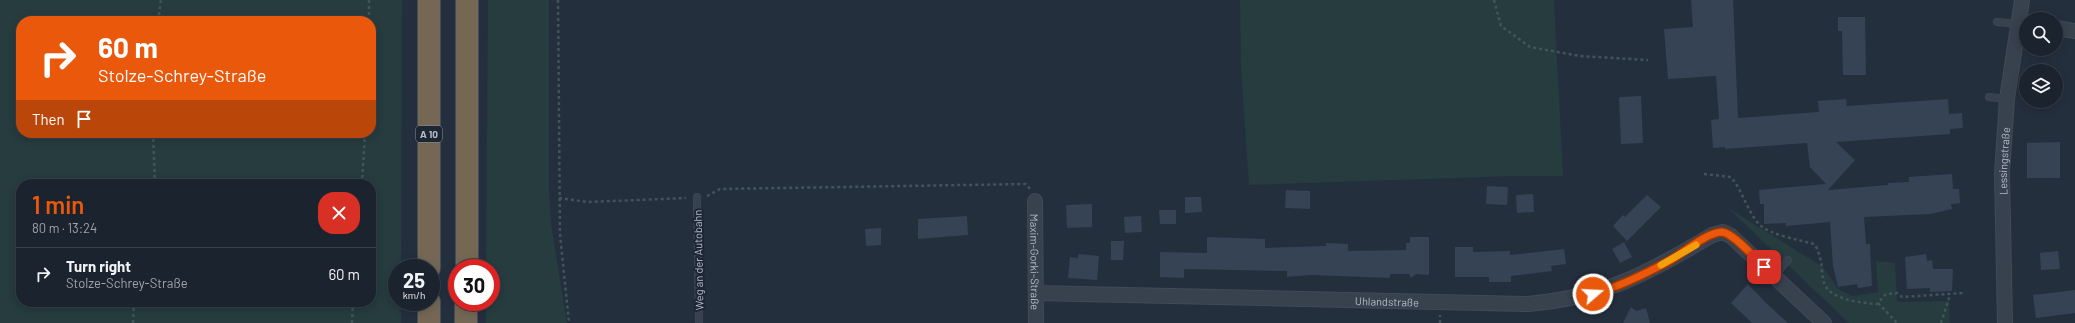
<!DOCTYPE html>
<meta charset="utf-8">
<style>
:root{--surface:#1b232e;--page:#242b36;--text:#f1f3f6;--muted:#a0a4aa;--line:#39404a;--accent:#ea580c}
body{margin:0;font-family:Barlow,sans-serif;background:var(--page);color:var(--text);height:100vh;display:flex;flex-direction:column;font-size:15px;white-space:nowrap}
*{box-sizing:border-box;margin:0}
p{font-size:13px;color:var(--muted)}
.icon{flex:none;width:22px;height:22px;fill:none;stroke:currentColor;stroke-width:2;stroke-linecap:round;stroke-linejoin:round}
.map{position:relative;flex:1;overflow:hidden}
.panel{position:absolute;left:16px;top:179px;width:360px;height:128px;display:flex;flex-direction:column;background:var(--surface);border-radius:16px;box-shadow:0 2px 10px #0003,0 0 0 1px var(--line)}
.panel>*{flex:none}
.banner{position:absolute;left:16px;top:16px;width:360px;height:122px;border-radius:16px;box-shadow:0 2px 10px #0003,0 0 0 1px var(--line);background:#ea580c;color:#fff;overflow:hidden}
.fabs{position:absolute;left:2019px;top:12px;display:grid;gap:8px}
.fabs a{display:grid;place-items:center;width:44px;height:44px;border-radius:50%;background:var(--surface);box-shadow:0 2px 10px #0003,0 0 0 1px var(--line);font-size:20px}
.speed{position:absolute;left:388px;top:259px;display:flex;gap:8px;font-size:20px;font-weight:700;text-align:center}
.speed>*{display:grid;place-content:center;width:52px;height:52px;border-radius:50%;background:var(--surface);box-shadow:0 2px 10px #0003,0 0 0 1px var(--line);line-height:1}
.speed small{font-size:10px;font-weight:400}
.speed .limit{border:6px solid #d22;background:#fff;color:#111}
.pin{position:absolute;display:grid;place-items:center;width:34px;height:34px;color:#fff;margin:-17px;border-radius:8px;box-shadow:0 2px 6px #0006}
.me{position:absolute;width:44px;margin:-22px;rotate:71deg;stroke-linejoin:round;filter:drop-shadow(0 0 3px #0008)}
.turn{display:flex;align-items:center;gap:14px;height:84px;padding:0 16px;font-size:18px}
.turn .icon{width:52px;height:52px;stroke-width:2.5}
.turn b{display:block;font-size:28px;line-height:34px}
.then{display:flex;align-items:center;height:38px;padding:0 16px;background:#0003;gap:8px;font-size:15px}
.round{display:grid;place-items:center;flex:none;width:42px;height:42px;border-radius:16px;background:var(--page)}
.head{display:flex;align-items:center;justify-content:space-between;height:68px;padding:0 16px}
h1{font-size:24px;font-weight:600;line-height:30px;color:var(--accent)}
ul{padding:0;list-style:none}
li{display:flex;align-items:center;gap:12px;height:52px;padding:0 16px;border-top:1px solid var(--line)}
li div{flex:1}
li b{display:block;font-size:15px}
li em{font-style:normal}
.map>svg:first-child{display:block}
.green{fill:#263c3f;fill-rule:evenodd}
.building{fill:#364354}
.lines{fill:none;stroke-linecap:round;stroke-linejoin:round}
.service-casing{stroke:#414a57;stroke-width:8}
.minor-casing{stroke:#414a57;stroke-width:16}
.motorway-casing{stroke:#434c59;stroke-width:24}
.path{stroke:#3f5557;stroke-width:2.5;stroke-dasharray:3 3;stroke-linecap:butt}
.service{stroke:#38414e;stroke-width:7}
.minor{stroke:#38414e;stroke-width:14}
.motorway{stroke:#746855;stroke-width:22}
.route-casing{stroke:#983908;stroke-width:10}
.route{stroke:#ea580c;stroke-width:7}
.slow{stroke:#f59e0b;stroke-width:7}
.labels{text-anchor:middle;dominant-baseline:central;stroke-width:4;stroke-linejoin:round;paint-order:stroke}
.shield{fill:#1d2633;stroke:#878f9c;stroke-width:1}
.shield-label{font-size:10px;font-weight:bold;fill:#b4bcc9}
.street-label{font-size:11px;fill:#b4bcc9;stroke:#1d2633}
</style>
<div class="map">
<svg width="2075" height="323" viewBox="0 0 2075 323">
<rect width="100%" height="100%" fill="#242f3e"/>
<path class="green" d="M0,0h402l-1,268h-4v34h4v21h-401zM21,21h350v112h-350zM21,184h350v118h-350z
M488,0h61v190l2,34 16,99h-81v-21h5v-34h-5z
M1240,0h314l9,176h-49l-265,9 -8,-116z
M1728,208l95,59 15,22 15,7 25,-4 -2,-31 19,2 2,39 52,-1 1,22h-101z"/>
<path class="building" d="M1691,0h42l5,118 81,-6 -1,-11 28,-2 1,7 101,-7 1,15 13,-1 1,15 -13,1v5l-114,8 19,18 -27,30 60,-5v-2l21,-1v-5l43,-3 1,15h6l1,14 -9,1 1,5 -22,5 -66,3 2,27h4l2,42 -14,2 -1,-4 -19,3 -5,-21 -3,-44 -44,4v-3l-22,1v-20h-4l-1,-14 67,-6 -16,-17 -3,-24 -82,6v-2l-12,1 -2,-28 8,-1 -3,-43 -48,3 -4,-50 29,-2z
M1838,17h27l1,58h-23l-1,-44h-4z
M1641,96l2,47 -22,1 -2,-47z
M2060,142v36h-33v-35z
M1487,186l21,1 -1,18 -21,-1z
M1286,190l24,1v18l-25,-1z
M1533,194l1,18 -17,1 -1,-18z
M1647,195l14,12 -34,34 -14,-15 10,-11 2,2z
M1185,197h16l1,15 -17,1z
M1092,204v23l-25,1 -1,-23z
M1159,210h17v14h-16z
M967,216l1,19 -50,4v-20z
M1141,216l1,16 -17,1 -1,-16z
M881,228v17l-15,1 -1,-17z
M1207,237l58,2v9l61,-2v-3l22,1v7l58,-1v-7h4v-6h19v38l-13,-1 -5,4 -2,-4h-19v4l-79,-3 -24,2v-6l-103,-2v9l-24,-1v-25l47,1z
M1111,241h13l-1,19h-12z
M1624,242l8,15 -12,6 -8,-14z
M1455,247h18v5l37,-1v4l54,-6 2,15 -15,2 1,5 -41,5v6h-22v-5h-34z
M2058,251l2,18 -19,1 -1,-17z
M1078,254l21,2 -2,24 -29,-2 2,-21 8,1z
M1926,254l1,7 5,-1 1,9h20l-1,22 -22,1v-4l-23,1 -2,-32z
M1748,284l19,20 21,19h-36l-21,-20z
M2075,290v23l-39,5 -3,-23z
M1631,307l5,4 10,-3 4,15h-27z"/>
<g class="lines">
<defs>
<path id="service" d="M1997,22l21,2
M1989,97l18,2
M697,197l2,126
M1774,276l14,-16"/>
<g id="minor">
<path d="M2056,28l19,3"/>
<path id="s1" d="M1035,201l1,122"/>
<path id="s2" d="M1036,293l492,11c77,-7 119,-30 184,-69l11,-3 8,4 93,87"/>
<path id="s3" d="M2005,323l-3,-150 5,-74 15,-99"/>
</g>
<path id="motorway" d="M429,0v268
M467,268v-268
M429,302v21
M466,323v-21"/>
</defs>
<use href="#service" class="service-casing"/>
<use href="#minor" class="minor-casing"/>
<use href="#motorway" class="motorway-casing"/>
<path class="path" d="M558,0l2,234 9,89
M1494,0l7,26 29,21 50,9 68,4
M158,21l3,-21
M369,21v-21
M153,133l2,51
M1704,174l27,3c12,14 16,35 29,48 10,10 40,15 54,19 4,4 5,11 7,17 1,7 1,15 3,22 6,17 38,20 53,21l9,-10 11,-1 5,4 61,-4
M362,184l3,-51
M707,196l13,-7 306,-5 4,5
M559,198l29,4 98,-4
M1878,303l19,20
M133,323l1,-21
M352,323l1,-21
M1440,323v-8
M1941,323l9,-28"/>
<use href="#service" class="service"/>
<use href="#minor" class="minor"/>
<use href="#motorway" class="motorway"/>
</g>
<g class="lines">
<defs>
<path id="route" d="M1593,294c26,-7 52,-20 76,-33 13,-7 38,-29 53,-29 11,1 34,27 42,35"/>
</defs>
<use href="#route" class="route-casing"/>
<use href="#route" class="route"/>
<path class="slow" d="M1661,265l35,-20"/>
</g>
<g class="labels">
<rect class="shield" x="416" y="126" width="26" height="16" rx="3"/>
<g class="shield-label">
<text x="429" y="134">A 10</text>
</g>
<g class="street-label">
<text stroke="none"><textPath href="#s3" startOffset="162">Lessingstraße</textPath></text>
<text transform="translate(698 260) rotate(-91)">Weg an der Autobahn</text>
<text stroke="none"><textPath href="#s1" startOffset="61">Maxim-Gorki-Straße</textPath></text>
<text stroke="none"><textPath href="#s2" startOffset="351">Uhlandstraße</textPath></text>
</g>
</g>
</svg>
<div class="fabs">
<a><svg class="icon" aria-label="search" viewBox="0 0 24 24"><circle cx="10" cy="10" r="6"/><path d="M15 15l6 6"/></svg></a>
<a><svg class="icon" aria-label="layers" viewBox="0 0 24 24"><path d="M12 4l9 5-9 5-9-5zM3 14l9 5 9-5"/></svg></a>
</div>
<div class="speed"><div>25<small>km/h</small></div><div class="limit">30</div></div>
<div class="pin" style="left:1764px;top:267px;background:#d93025"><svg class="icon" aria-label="arrive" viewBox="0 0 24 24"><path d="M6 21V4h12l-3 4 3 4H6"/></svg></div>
<svg class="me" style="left:1593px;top:294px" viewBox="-20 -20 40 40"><circle r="17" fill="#ea580c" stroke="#fff" stroke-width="3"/><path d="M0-11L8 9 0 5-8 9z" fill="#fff"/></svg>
<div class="banner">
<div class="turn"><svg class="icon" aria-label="right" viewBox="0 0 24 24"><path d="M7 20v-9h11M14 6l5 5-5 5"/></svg><div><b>60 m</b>Stolze-Schrey-Straße</div></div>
<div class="then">Then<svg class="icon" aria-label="arrive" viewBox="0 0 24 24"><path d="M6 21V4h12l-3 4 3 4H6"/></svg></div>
</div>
<section class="panel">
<div class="head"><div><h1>1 min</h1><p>80 m · 13:24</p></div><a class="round" style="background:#d93025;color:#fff"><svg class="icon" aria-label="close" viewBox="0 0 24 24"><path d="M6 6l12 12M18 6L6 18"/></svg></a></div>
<ul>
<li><svg class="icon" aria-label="right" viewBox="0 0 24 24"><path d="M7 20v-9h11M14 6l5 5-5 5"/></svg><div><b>Turn right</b><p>Stolze-Schrey-Straße</p></div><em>60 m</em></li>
</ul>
</section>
</div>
